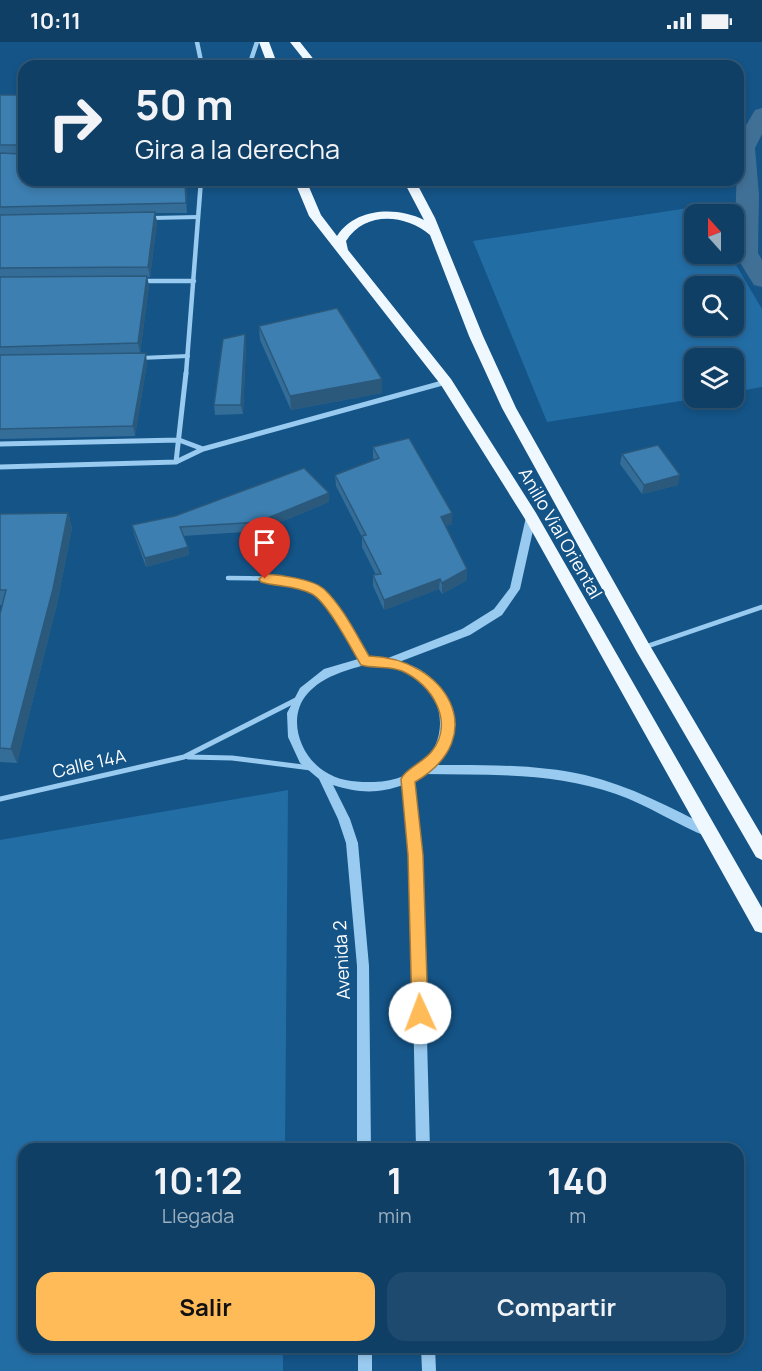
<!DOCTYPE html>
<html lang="es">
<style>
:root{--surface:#0f3f65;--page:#1d4a6e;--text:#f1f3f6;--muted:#9bafbf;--line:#2f5879;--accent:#ffbb57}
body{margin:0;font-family:Manrope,sans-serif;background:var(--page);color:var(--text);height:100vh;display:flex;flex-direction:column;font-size:22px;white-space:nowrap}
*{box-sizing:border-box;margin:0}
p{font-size:20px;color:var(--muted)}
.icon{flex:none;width:33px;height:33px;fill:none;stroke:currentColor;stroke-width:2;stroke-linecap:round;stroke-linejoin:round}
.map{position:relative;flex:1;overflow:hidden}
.details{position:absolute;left:18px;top:1101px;width:726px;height:210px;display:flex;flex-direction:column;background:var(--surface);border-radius:18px;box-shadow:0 3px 9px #0003,0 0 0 2px var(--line)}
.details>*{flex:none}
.top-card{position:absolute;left:18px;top:18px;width:726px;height:126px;border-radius:18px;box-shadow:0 3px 9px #0003,0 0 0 2px var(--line);background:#0f3f65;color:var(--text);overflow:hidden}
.needle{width:39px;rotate:339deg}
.buttons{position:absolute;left:684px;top:162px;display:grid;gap:12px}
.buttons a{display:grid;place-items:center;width:60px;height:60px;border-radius:12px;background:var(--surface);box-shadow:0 3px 9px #0003,0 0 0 2px var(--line);font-size:30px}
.pin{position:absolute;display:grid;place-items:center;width:51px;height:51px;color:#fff;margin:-62px -26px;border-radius:50% 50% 50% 0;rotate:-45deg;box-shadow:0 0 6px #0007}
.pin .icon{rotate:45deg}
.me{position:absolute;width:66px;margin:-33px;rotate:358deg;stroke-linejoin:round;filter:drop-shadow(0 0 4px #0008)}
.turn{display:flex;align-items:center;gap:21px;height:126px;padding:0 18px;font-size:27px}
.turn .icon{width:78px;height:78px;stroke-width:2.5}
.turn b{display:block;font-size:42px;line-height:51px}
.eta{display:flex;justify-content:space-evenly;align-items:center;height:102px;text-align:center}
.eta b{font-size:36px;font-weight:700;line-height:42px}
.button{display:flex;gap:12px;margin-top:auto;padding:12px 18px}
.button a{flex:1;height:69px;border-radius:18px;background:var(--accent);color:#111;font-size:24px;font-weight:700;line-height:69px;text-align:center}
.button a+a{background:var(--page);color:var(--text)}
.status{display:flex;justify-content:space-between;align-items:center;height:42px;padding:0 30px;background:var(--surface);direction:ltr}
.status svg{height:16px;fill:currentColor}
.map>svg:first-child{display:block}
.green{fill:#236da5;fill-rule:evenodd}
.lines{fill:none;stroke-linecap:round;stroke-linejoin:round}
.canal{fill:#417096;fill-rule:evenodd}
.service{stroke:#99caef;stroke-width:4.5}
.pedestrian{stroke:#99caef;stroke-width:4}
.minor-far1{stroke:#99caef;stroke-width:4.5}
.minor{stroke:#99caef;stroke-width:5}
.tertiary{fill:#99caef;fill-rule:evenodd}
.trunk{fill:#f0f8ff;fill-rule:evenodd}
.wall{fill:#346d98}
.shaded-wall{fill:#2b597c}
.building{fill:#3d7fb1;stroke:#2b597c;stroke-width:1.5}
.route{fill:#ffbb57;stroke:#a67a39;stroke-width:1.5}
.labels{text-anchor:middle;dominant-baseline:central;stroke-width:4.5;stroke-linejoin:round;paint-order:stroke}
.street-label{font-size:18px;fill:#fff;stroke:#145487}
</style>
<div class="status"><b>10:11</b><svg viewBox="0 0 49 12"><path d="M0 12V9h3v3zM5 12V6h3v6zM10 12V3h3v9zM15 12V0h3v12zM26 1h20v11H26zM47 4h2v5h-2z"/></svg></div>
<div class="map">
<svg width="762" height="1329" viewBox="0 0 762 1329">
<rect width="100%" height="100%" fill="#145487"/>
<path class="green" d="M727,160l1,12h-34v40l40,-2 2,13 26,44v78l-28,5v-34h-40v40h6l-153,24 -74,-181zM694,244h40v40h-40z
M288,748l-3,359h-261v198h259v24h-283v-531z"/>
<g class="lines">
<path class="canal" d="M762,66v26l-7,14 4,47 -1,58 4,7v27l-8,-2 -20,-32 4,-114 17,-29z"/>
<path class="service" d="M228,536c91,0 92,7 137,83
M645,605l117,-40"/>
<path class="pedestrian" d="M152,176l46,-1
M140,316l48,-2"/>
<path class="minor-far1" d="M197,0l5,24
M249,24l8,-24
M142,239h52
M186,332l15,-194"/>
<path class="minor" d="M0,402l179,-4 24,9
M176,420l10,-89
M0,425l176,-5 27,-13 243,-67
M188,715l44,1 79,10
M0,757l184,-42 112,-57"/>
<path class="tertiary" d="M531,472l5,3 -16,72 -18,26 -32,20 -71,27c6,2 13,3 18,6 27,14 42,49 29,77 -3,7 -8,14 -12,20 50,0 102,-1 151,10 45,11 86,32 127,54l2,3 -2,3 -4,2c-31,-12 -60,-32 -92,-43 -62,-22 -128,-19 -193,-20l-9,7 8,74 8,294h-14l-6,-294 -7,-70c-25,9 -45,8 -70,0l17,34 8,24 11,123 2,183h-14v-183l-11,-123 -8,-24 -19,-40 -19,-16 -12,-26 -1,-24 13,-25 24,-19 41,-12 23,1 74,-29 32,-20 16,-21 16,-71zM365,623c101,-2 96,115 9,117 -16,0 -30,0 -45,-8 -28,-14 -44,-56 -21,-81 16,-17 36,-22 57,-28z
M358,1305h14v24h-14z
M421,1305h14l1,24h-14z"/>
<path class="trunk" d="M259,0h10l9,24h-10z
M290,0h10l19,24h-10z
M294,138h12l15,35 16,21c18,-28 59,-30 87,-16l-21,-40h12l20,38 48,118 33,72 133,236 113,192v24l-6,-3 -119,-205 -135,-244 -33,-72 -39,-101c-25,-21 -65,-24 -84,6l2,9 103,129 85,134 226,395v25l-7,-2 -230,-412 -84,-134 -132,-169z
M320,138h41c-8,6 -33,6 -41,0z"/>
</g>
<path class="wall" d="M0,53h24v85h162l1,33h-32l2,9 -7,55h-3l2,9 -9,67 7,10 -12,73 -135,3z
M259,284l123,67 -91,17 -31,-70z
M245,292l1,9 -3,71 -28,1 -1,-10z
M373,405l79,66v11l-6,2 21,43v11l-25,14 -3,-5 -55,21 -11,-24v-11h3l-14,-28v-10l-26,-51 -1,-11 39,-15 -1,-2z
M622,412l56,31 -36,9 -22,-30z
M329,451v9l-70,29 -76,5 5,11 1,8 -43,12 -12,-33 -2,-9z
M68,471l4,15 -15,76 -40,159 -17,-1v-148l2,-9h-2v-91z"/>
<path class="shaded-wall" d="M185,138h1l1,33 -1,-10z
M155,170l2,10 -7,55 -2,-10z
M147,234l2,10 -9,67 -2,-10z
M245,292l1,9 -3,71 -2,-9z
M146,311l1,10 -12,73 -2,-10z
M382,337v14l-91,17 -1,-14z
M680,433l-2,10 -36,9 2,-9z
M329,451v9l-70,29 -1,-9z
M68,471l4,15 -15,76 -40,159 -6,-14z
M452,471v11l-12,4 1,-11z
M188,505l1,8 -43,12 -1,-9z
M467,527v11l-25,14v-11z
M440,537l-1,10 -55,21v-10z"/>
<path class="building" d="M0,53h24v52l-2,-2h-22z
M24,110v28h161l1,23 -186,4v-54l22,1z
M155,170l-7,55 -148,1v-53z
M147,234l-9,67 -138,4v-70z
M337,266l45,71 -92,17 -31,-70z
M245,292l-4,71h-27l9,-66z
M146,311l-13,73 -133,3v-74z
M409,396l43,75 -11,4 26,52 -25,14 -2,-4 -56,21 -11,-25 8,-1 -19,-38 4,-1 -31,-60 44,-17 -6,-11z
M658,403l22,30 -36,10 -22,-31z
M304,426l25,25 -71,29 -78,5 8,20 -43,11 -13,-33 43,-9z
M68,471l-15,76 -42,160 -11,-1v-134l6,-24h-6v-76z"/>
<path class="route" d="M265,532c15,1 48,5 59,15 19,18 32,45 45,67 77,2 124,80 46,126l8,73 5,158 -3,6 -5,2 -6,-2 -2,-6 -4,-158 -7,-76c4,-10 23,-17 31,-28 23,-29 0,-67 -30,-80 -14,-6 -28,-2 -41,-6 -10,-17 -34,-63 -49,-71 -17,-9 -35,-7 -51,-12l-2,-3z"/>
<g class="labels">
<g class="street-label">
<text transform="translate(561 491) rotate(60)">Anillo Vial Oriental</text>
<text transform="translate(89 721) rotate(-13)">Calle 14A</text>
<text transform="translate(341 918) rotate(-93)">Avenida 2</text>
</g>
</g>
</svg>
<div class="buttons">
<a><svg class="needle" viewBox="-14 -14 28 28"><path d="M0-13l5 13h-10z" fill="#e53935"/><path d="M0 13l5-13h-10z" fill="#9bafbf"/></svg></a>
<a><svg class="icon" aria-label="search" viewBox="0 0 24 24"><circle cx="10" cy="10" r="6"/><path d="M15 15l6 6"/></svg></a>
<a><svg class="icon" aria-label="layers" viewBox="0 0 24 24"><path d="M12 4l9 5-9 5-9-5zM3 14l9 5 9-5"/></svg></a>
</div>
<div class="pin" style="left:265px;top:537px;background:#d93025"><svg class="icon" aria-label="arrive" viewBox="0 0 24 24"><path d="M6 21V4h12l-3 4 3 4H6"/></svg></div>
<svg class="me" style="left:420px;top:971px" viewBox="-20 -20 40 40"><circle r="19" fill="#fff"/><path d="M0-13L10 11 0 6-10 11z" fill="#ffbb57"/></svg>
<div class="top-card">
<div class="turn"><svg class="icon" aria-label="right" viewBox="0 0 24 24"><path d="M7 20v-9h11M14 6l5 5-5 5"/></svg><div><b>50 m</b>Gira a la derecha</div></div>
</div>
<section class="details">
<div class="eta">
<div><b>10:12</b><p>Llegada</p></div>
<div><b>1</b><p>min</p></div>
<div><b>140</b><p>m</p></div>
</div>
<div class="button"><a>Salir</a><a>Compartir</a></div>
</section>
</div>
